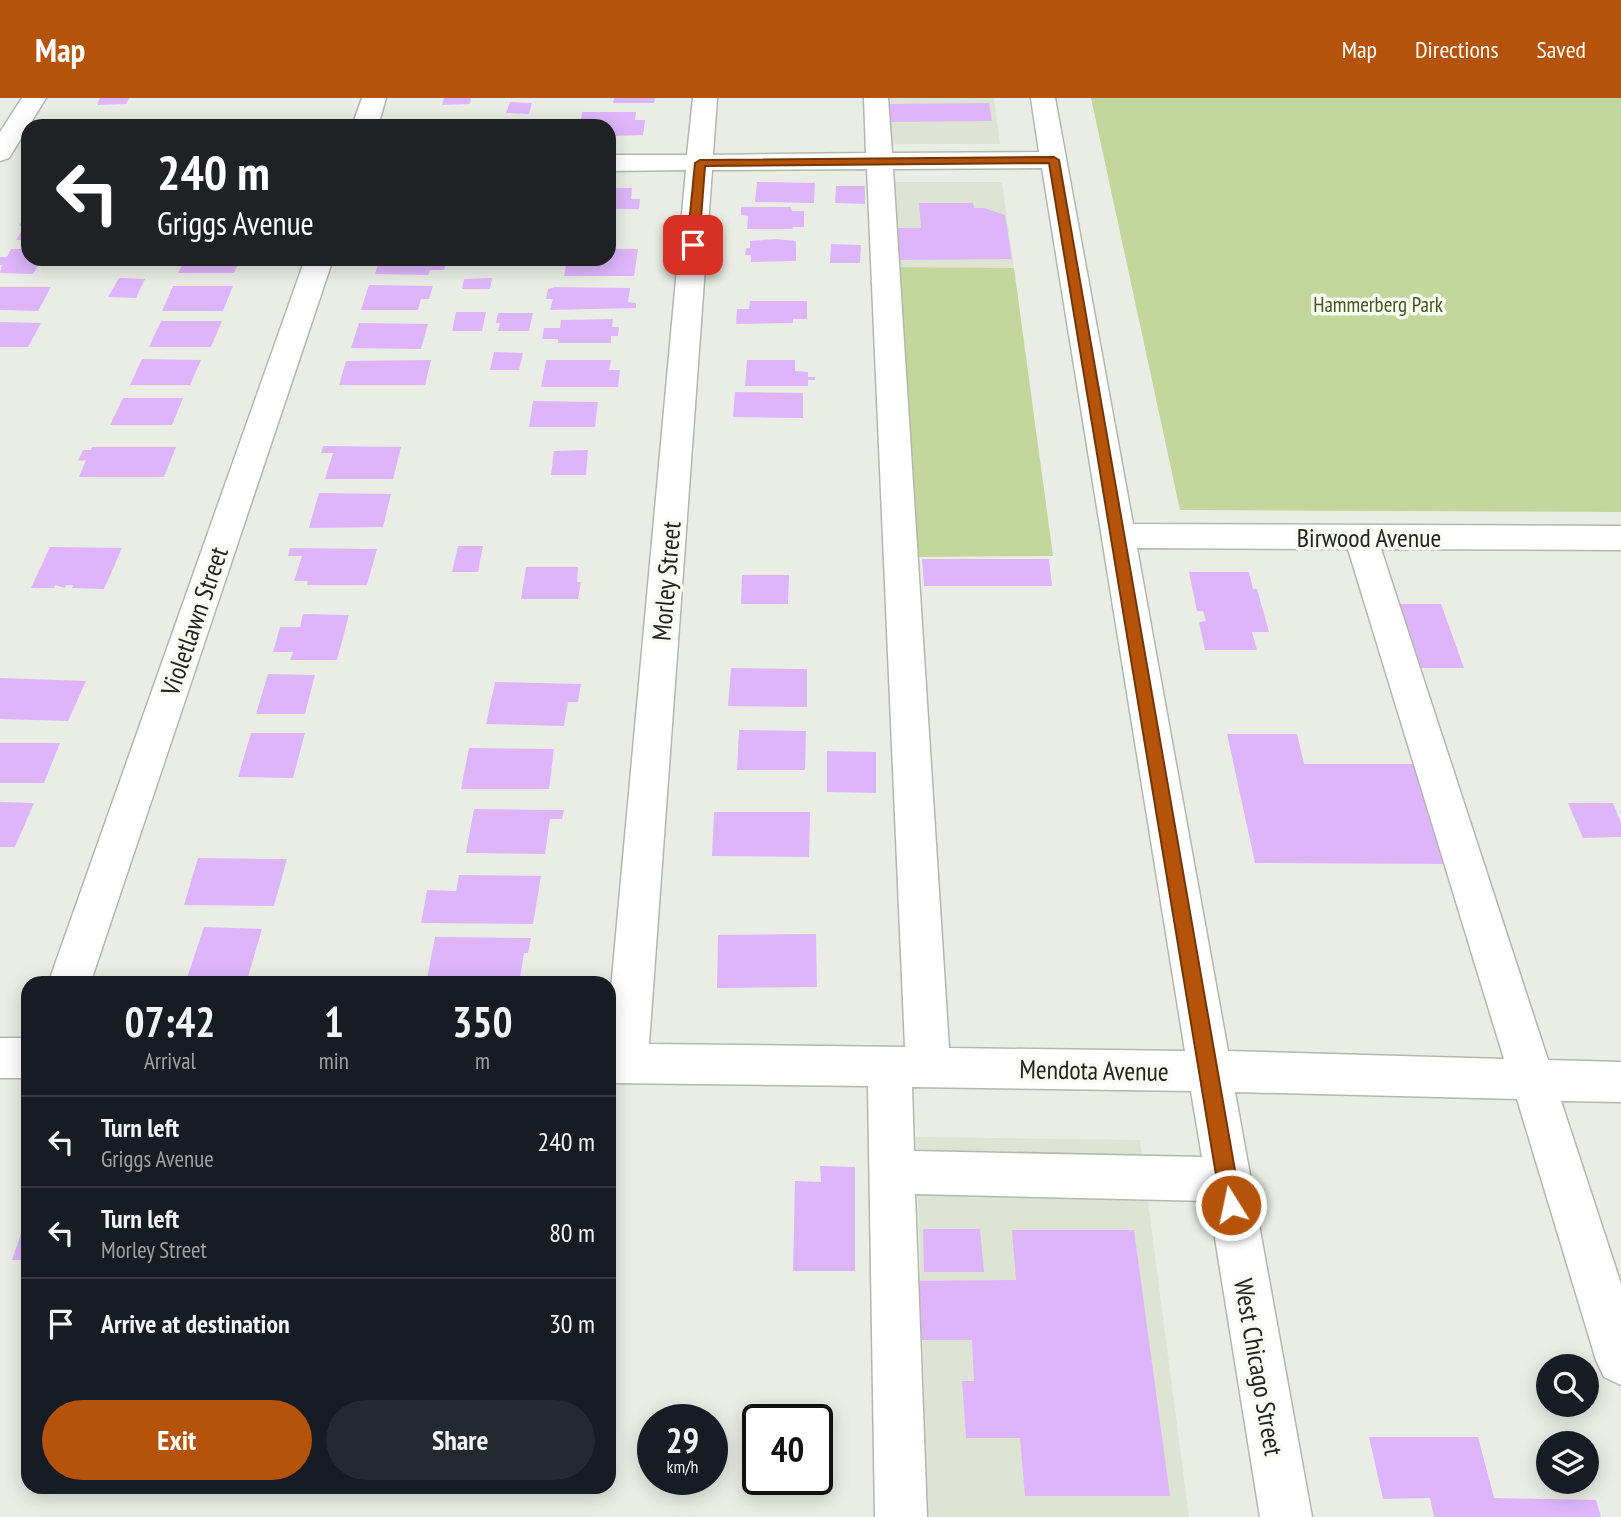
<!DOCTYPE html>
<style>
:root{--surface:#171b24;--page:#242831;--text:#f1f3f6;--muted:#9ea1a6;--line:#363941;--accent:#b45309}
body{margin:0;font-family:"PT Sans Narrow",sans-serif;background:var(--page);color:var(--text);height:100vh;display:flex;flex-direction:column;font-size:26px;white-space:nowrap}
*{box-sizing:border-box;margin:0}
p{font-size:23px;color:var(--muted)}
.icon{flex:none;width:38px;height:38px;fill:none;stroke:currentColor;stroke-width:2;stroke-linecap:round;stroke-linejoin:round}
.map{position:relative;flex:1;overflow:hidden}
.details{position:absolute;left:21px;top:878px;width:595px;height:518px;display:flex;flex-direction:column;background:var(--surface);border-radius:21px;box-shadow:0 4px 18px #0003}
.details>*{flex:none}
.hud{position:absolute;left:21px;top:21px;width:595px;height:147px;border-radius:21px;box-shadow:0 4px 18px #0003;background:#202124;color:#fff;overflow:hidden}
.fabs{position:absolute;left:1536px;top:1256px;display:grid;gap:14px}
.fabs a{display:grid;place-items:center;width:63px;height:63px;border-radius:50%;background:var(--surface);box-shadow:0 4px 18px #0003;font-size:35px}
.speed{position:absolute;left:637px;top:1306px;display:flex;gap:14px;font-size:35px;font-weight:700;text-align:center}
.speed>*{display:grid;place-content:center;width:91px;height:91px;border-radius:50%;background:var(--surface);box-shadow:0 4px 18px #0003;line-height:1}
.speed small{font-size:18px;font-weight:400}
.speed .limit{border:4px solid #111;border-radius:10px;background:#fff;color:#111}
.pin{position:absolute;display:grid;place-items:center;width:60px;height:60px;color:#fff;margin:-30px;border-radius:14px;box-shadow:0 4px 10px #0006}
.me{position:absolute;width:77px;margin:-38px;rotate:350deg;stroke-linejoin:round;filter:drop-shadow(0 0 5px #0008)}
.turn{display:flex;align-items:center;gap:24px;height:147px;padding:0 21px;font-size:32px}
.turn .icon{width:91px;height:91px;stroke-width:2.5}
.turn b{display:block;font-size:49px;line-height:60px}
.eta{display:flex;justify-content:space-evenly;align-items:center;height:119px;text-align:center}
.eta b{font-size:42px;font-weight:700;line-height:49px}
.cta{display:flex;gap:14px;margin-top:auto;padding:14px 21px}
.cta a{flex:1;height:80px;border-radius:42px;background:var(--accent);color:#fff;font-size:28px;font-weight:700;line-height:80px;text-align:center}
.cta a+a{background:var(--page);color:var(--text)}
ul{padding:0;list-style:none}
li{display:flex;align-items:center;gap:21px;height:91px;padding:0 21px;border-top:2px solid var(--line)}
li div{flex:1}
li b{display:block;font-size:26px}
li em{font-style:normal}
header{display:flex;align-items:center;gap:42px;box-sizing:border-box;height:98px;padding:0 35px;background:var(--accent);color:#fff}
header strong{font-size:33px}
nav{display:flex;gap:38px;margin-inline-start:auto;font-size:24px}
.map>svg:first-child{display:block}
.built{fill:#dee4d4}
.green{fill:#c3d69c}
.building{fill:#deb5fb}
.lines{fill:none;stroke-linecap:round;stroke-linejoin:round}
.minor-casing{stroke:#b4b7af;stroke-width:3}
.minor{fill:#fff;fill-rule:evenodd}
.route{fill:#b45309;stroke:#753606;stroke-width:2}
.labels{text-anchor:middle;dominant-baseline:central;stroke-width:7;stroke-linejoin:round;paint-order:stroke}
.far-park-label{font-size:21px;fill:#46551d;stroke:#f8fbf2}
.street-label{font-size:26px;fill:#232421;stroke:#f8fbf2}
</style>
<header>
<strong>Map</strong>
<nav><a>Map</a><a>Directions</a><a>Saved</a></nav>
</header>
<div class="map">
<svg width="1621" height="1419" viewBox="0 0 1621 1419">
<rect width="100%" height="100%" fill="#eaede5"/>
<path class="built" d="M880,0h114l6,46h-118z
M890,84h112l12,86 -120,-1z
M916,1039l224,3 49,377h-261z"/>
<path class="green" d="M1091,0h530v414l-441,-2z
M894,169l120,1 39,288 -141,1z"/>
<path class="building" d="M100,0h29l-3,6 -29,1z
M444,0h27l-1,6 -28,1z
M614,0h41l-1,5h-41z
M510,4l22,1 -3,11 -23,-1z
M989,5l3,18 -107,1 -2,-18z
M582,14h54l-1,8h10l-2,15 -34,1v-10h-29z
M245,21h59l-2,7h-61z
M195,22h26l-1,3h7l-1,3h-33z
M757,84l58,1 -1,20 -59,-1z
M836,88h29v18l-30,-1z
M609,90h23l-1,11h9l-1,10h-30z
M919,105h54l1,5h10l21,7 7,44 -115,1 -3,-32h27z
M741,109h50l1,4h12v16h-11l-1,2h-45l1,-13 -7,-1z
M23,121h5v21h-12l9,-14h-6z
M776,141l20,2v20l-45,1v-7h-6l1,-7h4v-7z
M831,146l30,1 -1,18h-30z
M11,151h17v10h14l-9,15 -33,-1 2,-8h-2v-8h7z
M609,151h29l-4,27h-70l3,-17h42z
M185,161h55l-6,14h-56z
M380,161h67l-3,11h-14l-2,5 -53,-1z
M119,180l26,1 -9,19 -28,-1z
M492,180l-2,11h-28l2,-10z
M369,187l64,1 -4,13h-8l-3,11h-57z
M173,188h60l-10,25h-61z
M0,189h51l-13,24 -38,-1z
M555,189l75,1 -2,14 8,1v5l-86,2 3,-11h-7l2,-10z
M750,203h57v18h-14v4l-57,1 1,-15h12z
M456,214h30l-4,19h-30z
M498,215h35l-4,18h-31l2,-8h-4z
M613,221l-1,8h7l-1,9h-7v7h-53v-4h-16l2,-11h16l1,-8z
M161,223h61l-11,26h-62z
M0,224l41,1 -13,24h-28z
M359,225l69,1 -7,25 -70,-1z
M494,254l29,1 -4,17h-29z
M142,261l59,1 -11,25h-60z
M431,262l-6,25h-86l7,-24z
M546,262h65l-2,10h11l-2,17h-77z
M747,262h48v11l13,1v5h7v3h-7v6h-63z
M735,294l68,1v25l-70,-1z
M123,300h60l-11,27h-62z
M533,303l65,1 -3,25h-66z
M323,348l78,1 -8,32h-68l8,-26h-12z
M92,349h84l-12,30h-85l7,-17 -8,1 5,-11h8z
M588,352l-2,25h-35l3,-24z
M319,395l72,1 -8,33 -74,1z
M458,448h25l-5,26h-26z
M50,449l72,1 -18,41 -32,-1 1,-3h-7l-1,3 -10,-3 -1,3h-23z
M290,450l87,1 -10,36h-60l1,-4h-14l8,-25h-14z
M922,461h127l3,27h-128z
M526,469h52l-1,15h4l-3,17h-57z
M1189,474h60l4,17h4l12,43h-17l5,18h-52l-6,-28 7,-1 -3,-10h-6z
M742,477h47l-1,29h-47z
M1393,506h48l23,64h-49z
M303,516l46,1 -12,45h-47l3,-8h-20l7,-25h20z
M731,570l76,1v38l-79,-1z
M268,576l47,1 -10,39h-49z
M0,580l86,3 -18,40 -68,-2z
M495,584l86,2 -3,18h-10l-4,24 -78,-2z
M739,632l67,1 -1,39h-68z
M251,635h54l-12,45 -55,-1z
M1227,636h70l7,30h114l31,100 -194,-1z
M0,645h60l-16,40h-44z
M469,650l85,1 -5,40h-88z
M827,653l49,1v41l-49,-1z
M0,704l34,1 -19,44h-15z
M1568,705h45l8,20v14l-38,1z
M474,711l90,1 -2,9h-12l-5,35 -79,-1z
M714,714h96l-1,45 -97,-1z
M198,760l89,1 -13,47 -90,-1z
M459,777l82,1 -8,48 -112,-1 6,-33 29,1z
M204,829l58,2 -15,51 -60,-2z
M816,836l1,53 -100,1 1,-53z
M435,839l96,1 -3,15h-4l-5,31h-93z
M820,1068l35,1v104h-62l2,-90 26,1z
M28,1115v47h-16z
M923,1131h57l4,43h-60z
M1012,1132h122l36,266h-145l-5,-58h-54l-4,-57h12l-2,-41h-63l-2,-59 109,-1z
M1369,1339h109l16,61 102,2 5,17h-167l-4,-19 -47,1z"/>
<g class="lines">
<defs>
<path id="minor" d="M22,0h24l-37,60 -9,3v-29z
M362,0h24l-8,28h-26z
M693,0h24l-4,57 153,-2 -2,-55h24l4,55 147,-1 -8,-54h24l78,426 488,2v24l-240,-1 167,511 73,2v40l-60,-1 60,183v101l-17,-8 -8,-17 -79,-261 -282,-7 77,425h-52l-51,-316 -294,-7 12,323h-52l-7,-431 -259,-3v-72l77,-841 -77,1v-16h78zM1042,70l143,883 -236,-3 -56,-879zM867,71l38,878 -256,-3 63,-874zM1137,450l211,1 156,510 -276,-8zM912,989l279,4 11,66 -288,-6z
M305,161h28l-243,725h-42z
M0,940h28v40h-28z"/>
</defs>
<use href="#minor" class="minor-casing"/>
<use href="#minor" class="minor"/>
</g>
<path class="route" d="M1054,59l5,3 182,1045 -3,7 -7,2 -7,-2 -3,-7 -172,-1042 -344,3 -6,79 -6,3 -6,-3 8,-82 5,-3z"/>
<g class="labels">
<g class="far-park-label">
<text x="1378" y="206">Hammerberg Park</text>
</g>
<g class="street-label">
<text x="1369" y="439">Birwood Avenue</text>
<text transform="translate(666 483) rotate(-85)">Morley Street</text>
<text transform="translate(194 523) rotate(-71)">Violetlawn Street</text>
<text transform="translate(1094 972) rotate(1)">Mendota Avenue</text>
<text transform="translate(1259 1269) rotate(80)">West Chicago Street</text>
</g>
</g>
</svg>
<div class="fabs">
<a><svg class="icon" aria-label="search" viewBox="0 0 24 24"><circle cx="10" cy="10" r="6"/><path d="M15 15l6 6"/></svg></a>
<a><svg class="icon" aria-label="layers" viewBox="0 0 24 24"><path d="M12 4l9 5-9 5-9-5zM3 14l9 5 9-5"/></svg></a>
</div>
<div class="speed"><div>29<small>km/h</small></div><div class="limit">40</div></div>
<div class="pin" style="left:693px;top:147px;background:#d93025"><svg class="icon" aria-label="arrive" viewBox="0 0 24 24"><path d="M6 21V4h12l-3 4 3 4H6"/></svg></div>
<svg class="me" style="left:1231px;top:1107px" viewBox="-20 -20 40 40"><circle r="17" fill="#b45309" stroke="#fff" stroke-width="3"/><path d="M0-11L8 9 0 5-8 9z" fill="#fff"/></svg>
<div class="hud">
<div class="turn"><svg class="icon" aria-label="left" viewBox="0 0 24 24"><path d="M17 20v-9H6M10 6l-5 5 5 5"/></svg><div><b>240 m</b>Griggs Avenue</div></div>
</div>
<section class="details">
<div class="eta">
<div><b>07:42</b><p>Arrival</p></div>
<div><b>1</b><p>min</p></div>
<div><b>350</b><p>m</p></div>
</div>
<ul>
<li><svg class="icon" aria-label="left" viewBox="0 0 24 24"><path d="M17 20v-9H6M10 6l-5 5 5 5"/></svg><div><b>Turn left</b><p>Griggs Avenue</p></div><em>240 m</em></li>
<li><svg class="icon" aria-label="left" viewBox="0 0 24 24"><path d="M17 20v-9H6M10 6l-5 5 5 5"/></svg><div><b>Turn left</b><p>Morley Street</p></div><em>80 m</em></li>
<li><svg class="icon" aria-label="arrive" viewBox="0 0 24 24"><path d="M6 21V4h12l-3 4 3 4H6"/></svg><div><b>Arrive at destination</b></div><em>30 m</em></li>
</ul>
<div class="cta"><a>Exit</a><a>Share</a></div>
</section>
</div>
